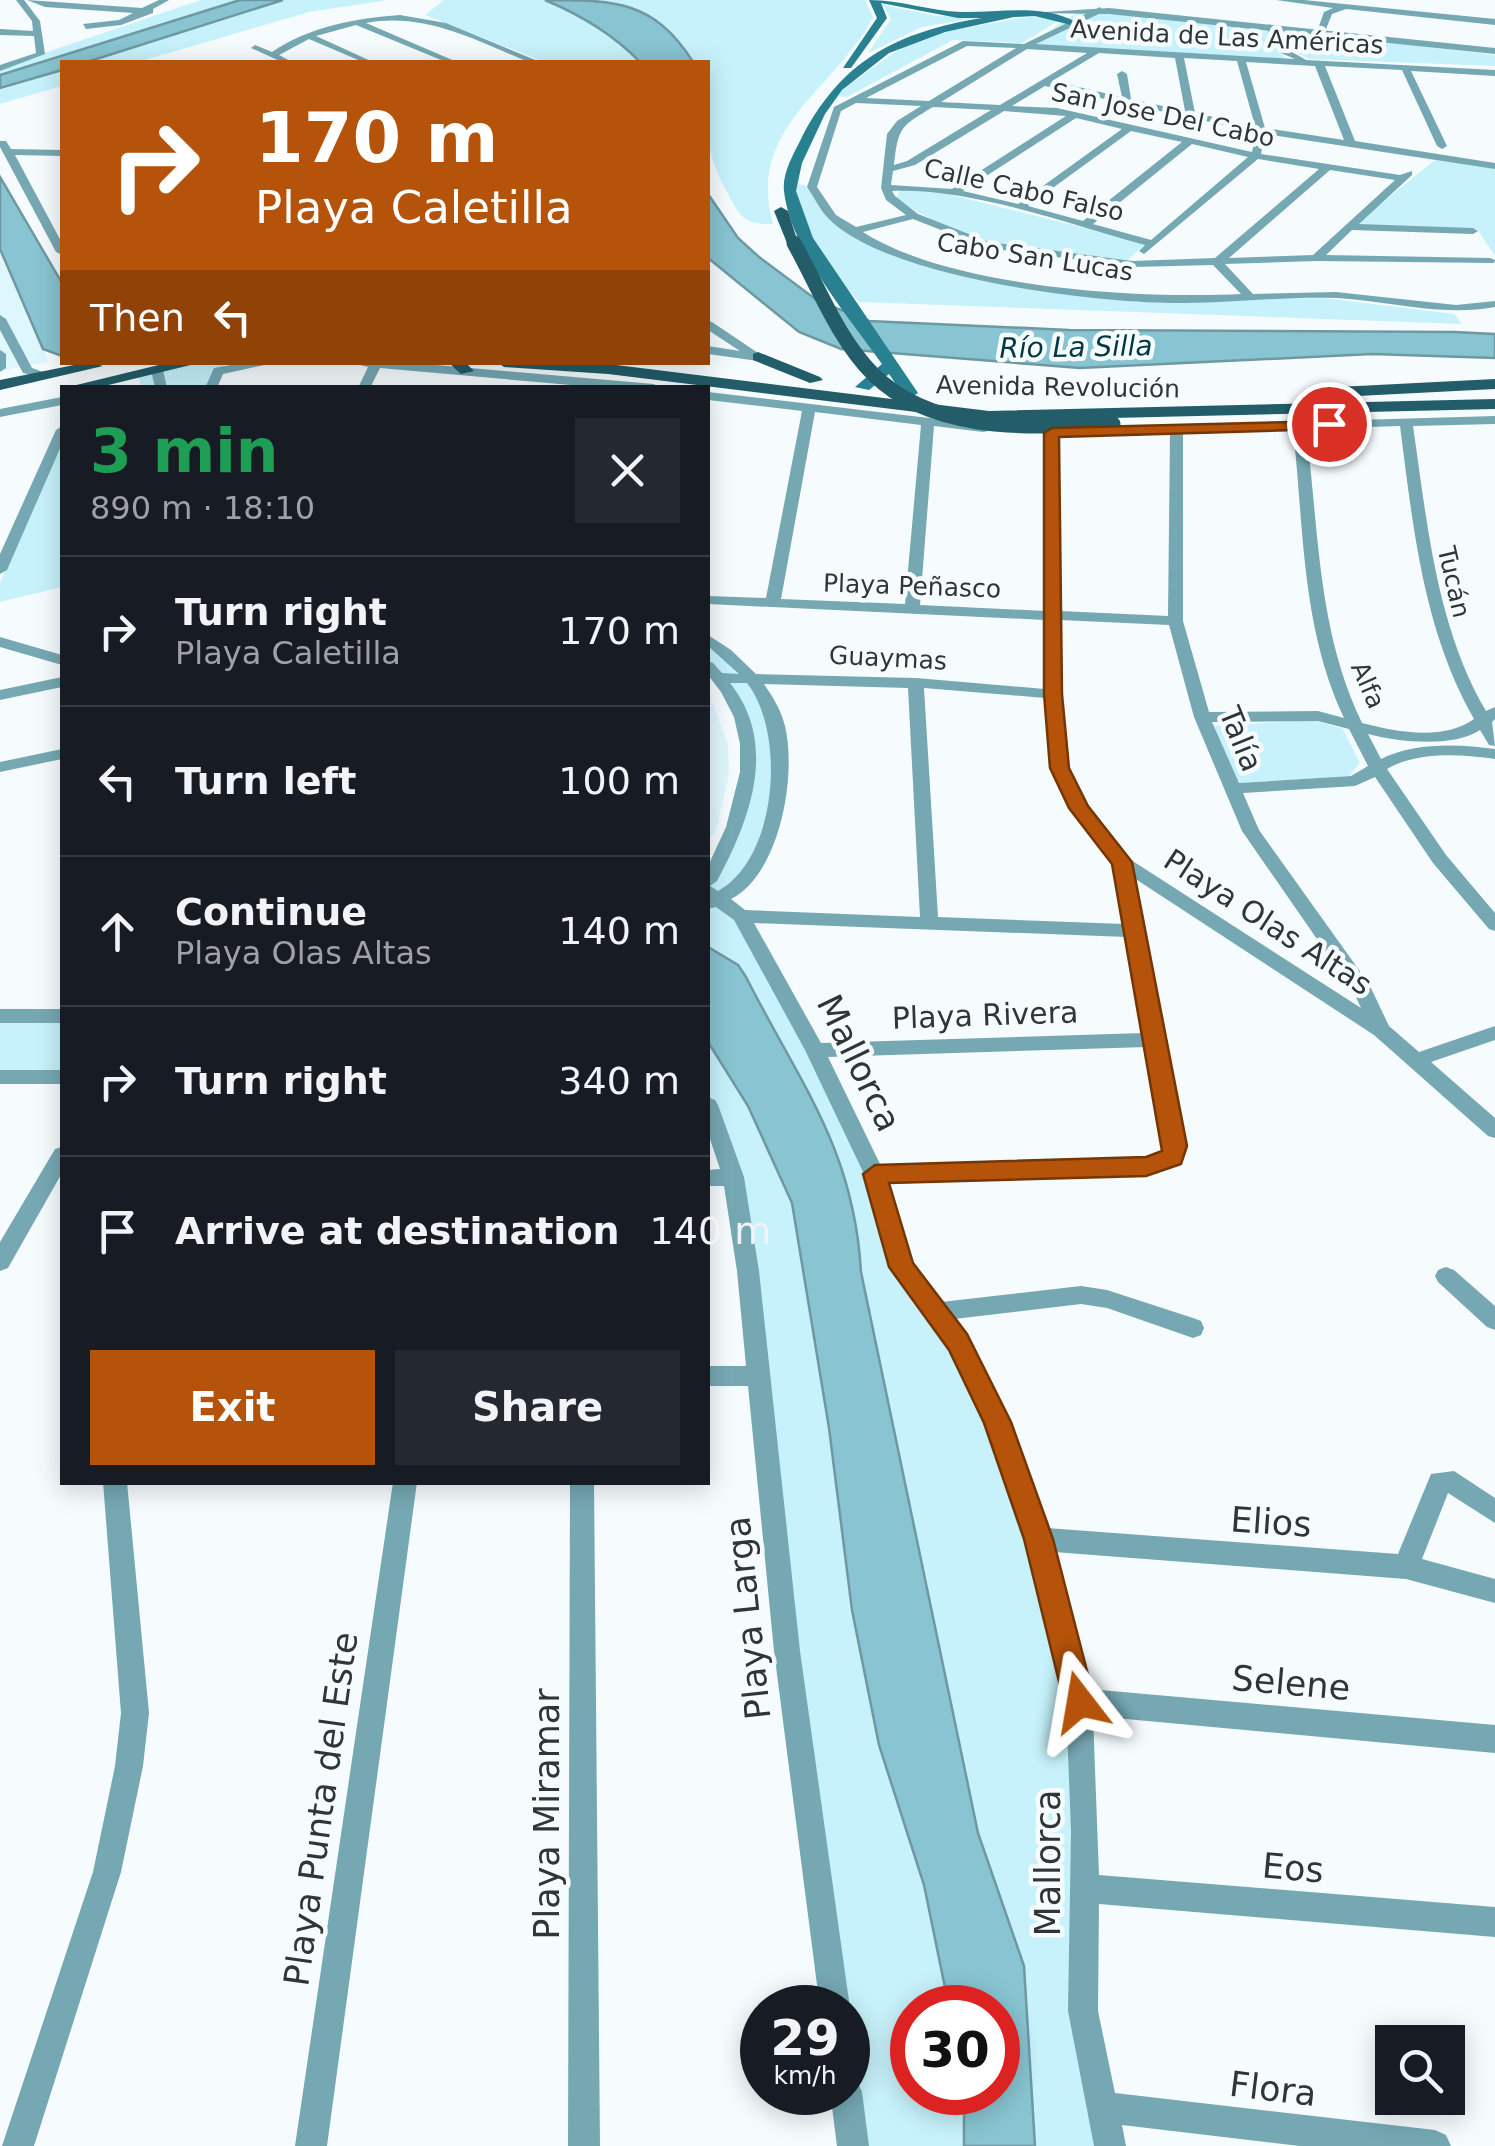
<!DOCTYPE html>
<meta charset="utf-8">
<style>
:root{--surface:#171b24;--page:#242831;--text:#f1f3f6;--muted:#9ea1a6;--line:#363941;--accent:#b45309}
body{margin:0;font-family:"DejaVu Sans",sans-serif;background:var(--page);color:var(--text);height:100vh;display:flex;flex-direction:column;font-size:38px;white-space:nowrap}
*{box-sizing:border-box;margin:0}
p{font-size:32px;color:var(--muted)}
.icon{flex:none;width:55px;height:55px;fill:none;stroke:currentColor;stroke-width:2;stroke-linecap:round;stroke-linejoin:round}
.map{position:relative;flex:1;overflow:hidden}
.side{position:absolute;left:60px;top:385px;width:650px;height:1100px;display:flex;flex-direction:column;background:var(--surface);border-radius:0px;box-shadow:0 5px 25px #0003}
.side>*{flex:none}
.banner{position:absolute;left:60px;top:60px;width:650px;height:305px;border-radius:0px;box-shadow:0 5px 25px #0003;background:#b45309;color:#fff;overflow:hidden}
.fabs{position:absolute;left:1375px;top:2025px;display:grid;gap:20px}
.fabs a{display:grid;place-items:center;width:90px;height:90px;border-radius:0px;background:var(--surface);box-shadow:0 5px 25px #0003;font-size:50px}
.speed{position:absolute;left:740px;top:1985px;display:flex;gap:20px;font-size:50px;font-weight:700;text-align:center}
.speed>*{display:grid;place-content:center;width:130px;height:130px;border-radius:50%;background:var(--surface);box-shadow:0 5px 25px #0003;line-height:1}
.speed small{font-size:25px;font-weight:400}
.speed .limit{border:15px solid #d22;background:#fff;color:#111}
.pin{position:absolute;display:grid;place-items:center;width:85px;height:85px;color:#fff;margin:-42px;border:5px solid #fff;border-radius:50%;box-shadow:0 2px 10px #0007}
.me{position:absolute;width:110px;margin:-55px;rotate:346deg;stroke-linejoin:round;filter:drop-shadow(0 0 8px #0008)}
.turn{display:flex;align-items:center;gap:35px;height:210px;padding:0 30px;font-size:45px}
.turn .icon{width:130px;height:130px;stroke-width:2.5}
.turn b{display:block;font-size:70px;line-height:85px}
.then{display:flex;align-items:center;height:95px;padding:0 30px;background:#0003;gap:20px;font-size:38px}
.round{display:grid;place-items:center;flex:none;width:105px;height:105px;border-radius:0px;background:var(--page)}
.summary{display:flex;align-items:center;justify-content:space-between;height:170px;padding:0 30px}
h1{font-size:60px;font-weight:600;line-height:75px;color:#1e9e55}
.primary-button{display:flex;gap:20px;margin-top:auto;padding:20px 30px}
.primary-button a{flex:1;height:115px;border-radius:0px;background:var(--accent);color:#fff;font-size:40px;font-weight:600;line-height:115px;text-align:center}
.primary-button a+a{background:var(--page);color:var(--text)}
ul{padding:0;list-style:none}
li{display:flex;align-items:center;gap:30px;height:150px;padding:0 30px;border-top:2px solid var(--line)}
li div{flex:1}
li b{display:block;font-size:38px}
li em{font-style:normal}
.map>svg:first-child{display:block}
.built{fill:#def7fd}
.green{fill:#c7f2fb}
.water{fill:#88c4d1;stroke:#6e99a3;stroke-width:2.5}
.lines{fill:none;stroke-linecap:round;stroke-linejoin:round}
.minor{fill:#76a8b3;fill-rule:evenodd}
.tertiary{fill:#76a8b3;fill-rule:evenodd}
.secondary{fill:#288090;fill-rule:evenodd}
.primary{fill:#225d69;fill-rule:evenodd}
.primary-bridge{stroke:#225d69;stroke-width:15}
.route{fill:#b45309;stroke:#753606;stroke-width:2.5}
.labels{text-anchor:middle;dominant-baseline:central;stroke-width:9;stroke-linejoin:round;paint-order:stroke}
.far-street-label{font-size:25px;fill:#303637;stroke:#f6fcfe}
.far-water-label{font-size:28px;font-style:italic;fill:#003842;stroke:#f6fcfe}
.street-label{font-size:30px;fill:#303637;stroke:#f6fcfe}
.near-street-label{font-size:35px;fill:#303637;stroke:#f6fcfe}
</style>
<div class="map">
<svg width="1495" height="2146" viewBox="0 0 1495 2146">
<rect width="100%" height="100%" fill="#f6fcfe"/>
<path class="built" d="M0,254l43,95 5,13 -48,9z
M708,689l20,56 1,30 -13,55 -8,12z"/>
<path class="green" d="M388,0l-79,12 -171,50h-76v24l-62,18v-36l201,-68z
M444,0h421l8,17c-38,74 -127,109 -100,207 -30,1 -34,-9 -46,-32 -27,-47 -19,-76 -19,-130h-163l-120,-47z
M883,5l54,11 45,1 -60,10 -54,26 23,-34z
M1083,9l186,17 16,34 -260,-14z
M1040,15l18,6 -36,22 -69,-3 -106,57 -14,-1 85,-60z
M1274,28l221,27v11l-186,-7 -19,-10z
M1435,160l60,8v88l-18,-27 -124,-3z
M787,183l18,2 22,32 94,46 131,27 111,10 161,-2 130,16 8,10 -602,-22c-37,-34 -55,-72 -73,-119z
M900,189l47,5 199,49 -18,17 -133,-16 -42,-13 -57,-31z
M196,363h29l-14,24h-70l-3,-13z
M62,432v155l-62,15v-19z
M708,639l43,38 31,67 -25,114 -36,42 20,16 74,134 80,197 102,175 82,279 6,187 25,258h-75l-11,-180 -46,-133 -117,-561c-7,-124 -62,-190 -115,-295l-8,-12 -30,-18v-44l12,-3 -12,-8v-11l16,-30 25,-108 -29,-65 -12,-12z
M1315,720l28,9 17,34 -11,13 -114,7 -21,-57z
M0,1019h62v59h-62z
M708,1042l40,64 44,97 37,225 23,182 27,135 45,140 25,122 -37,1v84l52,1v53h-109l-7,-60v-78l-115,-831 -25,-72z"/>
<path class="water" d="M240,0h43l-196,62h-25v8l-62,18v-13z
M545,0c69,0 109,0 148,62h-53c-27,-28 -59,-47 -95,-62z
M0,177l62,106v73l-19,-7 -43,-100z
M708,194l30,44 21,19 59,44 51,20 200,9 386,2 40,2v24l-123,-4 -292,14 -239,-19 -42,-17 -91,-74z
M708,947l30,18 8,12c53,105 108,171 115,295l117,561 46,133 11,180h-71v-53l34,-1v-84l-49,-1 -25,-122 -45,-140 -27,-135 -23,-182 -37,-225 -44,-97 -40,-64z"/>
<g class="lines">
<path class="minor" d="M16,0h8l16,21 5,33 -45,17v-6l36,-12 -2,-17 -34,-1v-6l33,2 -1,-10z
M27,0l115,8 17,-8h10l-16,9v4l-32,12 -35,4 -3,-5 36,-4 14,-7 -88,-6z
M1276,0h28l191,19v6l-149,-16 -14,5 -6,15 -10,6 -4,-3 7,-6 5,-14 9,-4z
M1100,7l3,5 -67,32 259,15 -14,-6 -15,-26 4,-3 17,25 19,11 189,10v6l-84,-5 36,75 -5,3 -5,-3 -35,-76 -77,-4 30,75 140,22v6l-230,-35 -4,20 139,21 12,-4v4l-53,49 114,4 5,3 -5,3 -121,-4 -26,25 164,3 5,2 -1,3 -178,-2 -91,3 28,30 83,-2 120,13 39,-4v6c-54,10 -104,-6 -158,-9 -51,-2 -101,5 -152,5 -84,1 -298,-24 -357,-85 -8,-8 -14,-21 -21,-31l27,-80 129,-66 61,3zM967,46l49,2 -87,53 -63,-3zM1027,49l60,4 -87,52 -59,-3zM1099,53l76,5 10,53 -54,-12 -4,-25 -5,-3 -5,3 5,23 -70,-16zM1184,58l53,3 18,65 -60,-13zM1246,62l69,4 29,74 -79,-12zM1045,86l211,46 -4,20 -195,-44 -45,-2zM856,103l65,3 -24,15 -10,13 -6,54 5,12 20,15 -50,12 -20,-12 -19,-28 24,-76zM933,107l58,3 -84,51 -13,4c4,-38 7,-39 39,-58zM1004,111l62,5 -114,73 -61,-4 2,-14 22,-6zM1076,118l46,11 -104,75 -55,-13zM1131,131l51,11 -99,79 -55,-15zM1192,144l56,13 -97,83 -58,-16zM1258,159l61,10 -104,89 -82,3 -144,-19 -71,-28 -23,-18 -3,-5c81,-3 175,33 253,54l-6,6 5,3zM1330,170l65,10 -82,75 -84,3zM913,219l74,29 146,19 80,-2 28,29c-102,5 -291,-6 -378,-62z
M400,15l46,8 94,39h-11c-53,-21 -103,-50 -163,-39l91,39h-11l-90,-37 -40,11 57,26h-10l-54,-23 -30,16 13,7h-10l-31,-14 4,-3 17,7c37,-25 83,-34 128,-37z
M0,141h6l5,8 51,1v6l-47,-1 47,88v12l-6,-3 -56,-105z
M0,315l6,4 26,49 14,5v6l-23,-6 -23,-43z
M708,321l4,1 52,35 -6,4 -50,-7v-8l32,5 -32,-21z
M0,350l6,4v14l-6,4z
M247,362h31l-55,12 -6,14h-12l9,-20z
M348,362h54l252,22 6,4h-55l-225,-20 -10,20h-12l10,-21z
M157,366l6,4 4,18h-12l-4,-18z
M708,392l280,33v6l-5,1 -49,-6 -14,179 125,6 1,-178 11,-3 3,181 108,5 2,-183 -78,2 -5,-1v-6l408,-12v8l-82,2c14,95 23,200 73,285l9,-4v12l-3,3 3,24 -6,-1 -9,-15c-27,18 -82,12 -112,4l13,25c33,-17 79,-15 114,-10v10c-33,-5 -78,-8 -108,10l59,86 49,58v18l-6,-2 -56,-66 -58,-86 -20,9 -112,7 16,37 110,154 20,42 30,26 76,-26v14l-64,22 64,56v20l-7,-2 -114,-101 -240,-157 51,269 -5,16 -34,11 -258,8 24,81 29,39 140,-16 26,4 86,28 8,3 3,7 -3,7 -8,3 -86,-30 -26,-4 -127,15c46,61 67,138 93,209l351,26 33,-80 23,-3 41,27v25l-47,-30 -26,66 73,20v24l-89,-24 -352,-27 35,137 406,36v28l-402,-37 6,159 396,32v30l-396,-33 -1,107 17,82 320,37 11,5 5,11h-151l-178,-21 4,21h-32l-26,-135 3,-179 -5,-131 -41,-162 -40,-117 -19,-40 -16,-33 -59,-82 -27,-93 -59,-124 -71,-130 -18,-13 -8,2v-43l18,-39 14,-55v-28l-6,-27 -13,-25 -13,-17v-14l5,2 9,10 17,1 -31,-28v-11l23,15 25,24 160,4 129,11v-69l-337,-16v-8l58,2 36,-187 -94,-11zM815,412l106,13 -16,179 -124,-5zM1400,426c13,100 23,204 74,293 -31,22 -77,13 -112,4 -45,-93 -43,-194 -56,-294zM1293,429c11,98 8,198 51,289l-26,-7 -109,1 -26,-91v-189zM1060,620l109,5 25,92 48,114 111,160 8,17 -233,-150 -41,-52 -19,-38 -7,-74zM730,683h17c39,50 31,175 -29,208l-8,-5 7,-5c33,-61 62,-137 13,-198zM764,684l144,4 12,229 -175,-7 -14,-11c49,-25 66,-123 54,-173 -4,-16 -12,-29 -21,-42zM924,688l121,10 7,70 18,40 43,55 11,61 -186,-7zM1318,721l31,8 19,37 -17,10 -112,7 -27,-61zM754,923l373,14 17,96 -323,10zM1147,1047l18,100 -1,5 -18,6 -265,8 -53,-109z
M62,397v8l-62,12v-8z
M62,426v18l-55,126 -7,4v-20l56,-124z
M0,637l62,18v10l-62,-18z
M62,677v10l-62,13v-10z
M62,749v10l-62,13v-10z
M0,1009h62v14h-62z
M0,1070h62v14h-62z
M708,1097l7,3 3,5 26,72 15,94 41,380 50,357 -2,6v-6h-28l-46,-357 -26,-265h-40v-20h38l-9,-95 -13,-85h-16v-16l12,-1 -12,-36z
M62,1147v26l-54,95 -8,3v-29l55,-93z
M1446,1267l8,3 41,36v24l-8,-3 -49,-45 -3,-6 3,-6z
M103,1482h24l22,231 -6,53 -22,106 -87,274h-32l91,-274 22,-106 6,-53z
M393,1482h24l-90,664h-32z
M570,1482h24l6,664h-32z
M848,2077l9,4 5,11 7,54h-32l-7,-54h18z"/>
<path class="tertiary" d="M1109,8l386,40v6l-386,-40 -79,-1z"/>
<path class="secondary" d="M869,0c32,0 61,11 92,12 39,1 80,-9 115,10l-5,3 -36,-9 -21,1 -69,15 -56,21 -47,37 -17,24 -23,49 -6,28 17,47 105,155 -8,5 -6,-2 -15,-22 -20,16 -14,-3 27,-23c-33,-47 -92,-115 -98,-173 -2,-17 9,-36 16,-50 40,-80 96,-109 182,-123h-24l-77,-15 6,15 -36,50h-8l34,-50z"/>
<path class="primary" d="M781,207l7,4 11,35 -12,-3 -13,-32z
M758,352l62,25 3,3 -13,3 -57,-23v-6z
M89,362l14,4 -103,24v-10z
M171,362h32l-107,26h-32z
M448,362h17l9,9 -13,3z
M497,362l111,2 381,47 506,-12v10l-506,12 -381,-47 -104,-7z
M1495,379v10l-157,8 -8,-5 8,-5z"/>
<path class="primary-bridge" d="M794,243c24,43 44,96 79,131 61,61 160,53 240,50"/>
</g>
<path class="route" d="M1334,421l2,3 -7,5 -270,8 3,257 7,74 19,38 44,56 55,284 -6,18 -35,12 -257,7 24,80 54,71 44,88 42,117 42,163 -5,10 -10,5 -11,-5 -5,-10 -40,-163 -40,-116 -35,-73 -60,-83 -26,-93 12,-9 271,-8 16,-6 -50,-287 -43,-56 -19,-40 -6,-74v-261l8,-5z"/>
<g class="labels">
<g class="far-street-label">
<text transform="translate(1227 37) rotate(3)">Avenida de Las Américas</text>
<text transform="translate(1163 115) rotate(12)">San Jose Del Cabo</text>
<text transform="translate(1024 190) rotate(13)">Calle Cabo Falso</text>
<text transform="translate(1035 257) rotate(9)">Cabo San Lucas</text>
<text transform="translate(1058 387) rotate(1)">Avenida Revolución</text>
<text transform="translate(1454 582) rotate(77)">Tucán</text>
<text transform="translate(912 586) rotate(2)">Playa Peñasco</text>
<text transform="translate(888 658) rotate(3)">Guaymas</text>
<text transform="translate(1368 685) rotate(66)">Alfa</text>
</g>
<g class="far-water-label">
<text transform="translate(1076 347) rotate(-1)">Río La Silla</text>
</g>
<g class="street-label">
<text transform="translate(1241 739) rotate(68)">Talía</text>
<text transform="translate(1268 922) rotate(33)">Playa Olas Altas</text>
<text transform="translate(985 1015) rotate(-2)">Playa Rivera</text>
</g>
<g class="near-street-label">
<text transform="translate(859 1063) rotate(64)">Mallorca</text>
<text transform="translate(1271 1522) rotate(4)">Elios</text>
<text transform="translate(748 1618) rotate(-96)">Playa Larga</text>
<text transform="translate(1291 1683) rotate(5)">Selene</text>
<text transform="translate(321 1809) rotate(-82)">Playa Punta del Este</text>
<text transform="translate(547 1814) rotate(-90)">Playa Miramar</text>
<text transform="translate(1048 1863) rotate(-90)">Mallorca</text>
<text transform="translate(1293 1868) rotate(5)">Eos</text>
<text transform="translate(1273 2089) rotate(7)">Flora</text>
</g>
</g>
</svg>
<div class="fabs">
<a><svg class="icon" aria-label="search" viewBox="0 0 24 24"><circle cx="10" cy="10" r="6"/><path d="M15 15l6 6"/></svg></a>
</div>
<div class="speed"><div>29<small>km/h</small></div><div class="limit">30</div></div>
<div class="pin" style="left:1329px;top:424px;background:#d93025"><svg class="icon" aria-label="arrive" viewBox="0 0 24 24"><path d="M6 21V4h12l-3 4 3 4H6"/></svg></div>
<svg class="me" style="left:1080px;top:1702px" viewBox="-20 -20 40 40"><path d="M0-17L14 15 0 8-14 15z" fill="#b45309" stroke="#fff" stroke-width="4"/></svg>
<div class="banner">
<div class="turn"><svg class="icon" aria-label="right" viewBox="0 0 24 24"><path d="M7 20v-9h11M14 6l5 5-5 5"/></svg><div><b>170 m</b>Playa Caletilla</div></div>
<div class="then">Then<svg class="icon" aria-label="left" viewBox="0 0 24 24"><path d="M17 20v-9H6M10 6l-5 5 5 5"/></svg></div>
</div>
<section class="side">
<div class="summary"><div><h1>3 min</h1><p>890 m · 18:10</p></div><a class="round"><svg class="icon" aria-label="close" viewBox="0 0 24 24"><path d="M6 6l12 12M18 6L6 18"/></svg></a></div>
<ul>
<li><svg class="icon" aria-label="right" viewBox="0 0 24 24"><path d="M7 20v-9h11M14 6l5 5-5 5"/></svg><div><b>Turn right</b><p>Playa Caletilla</p></div><em>170 m</em></li>
<li><svg class="icon" aria-label="left" viewBox="0 0 24 24"><path d="M17 20v-9H6M10 6l-5 5 5 5"/></svg><div><b>Turn left</b></div><em>100 m</em></li>
<li><svg class="icon" aria-label="ahead" viewBox="0 0 24 24"><path d="M12 20V5M6 11l6-6 6 6"/></svg><div><b>Continue</b><p>Playa Olas Altas</p></div><em>140 m</em></li>
<li><svg class="icon" aria-label="right" viewBox="0 0 24 24"><path d="M7 20v-9h11M14 6l5 5-5 5"/></svg><div><b>Turn right</b></div><em>340 m</em></li>
<li><svg class="icon" aria-label="arrive" viewBox="0 0 24 24"><path d="M6 21V4h12l-3 4 3 4H6"/></svg><div><b>Arrive at destination</b></div><em>140 m</em></li>
</ul>
<div class="primary-button"><a>Exit</a><a>Share</a></div>
</section>
</div>
